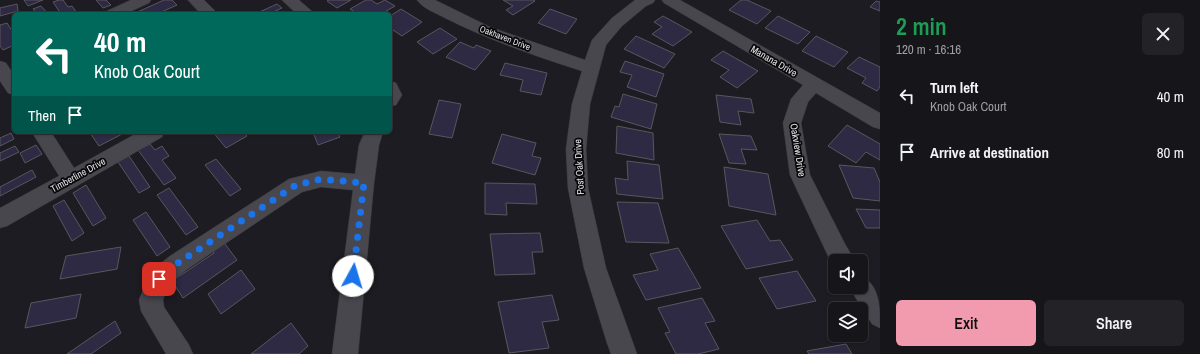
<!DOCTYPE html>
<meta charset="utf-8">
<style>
:root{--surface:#16151a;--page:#232227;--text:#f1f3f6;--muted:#9e9fa2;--line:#353439;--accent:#f29aae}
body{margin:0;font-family:"Archivo Narrow",sans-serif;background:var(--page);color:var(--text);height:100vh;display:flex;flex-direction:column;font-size:15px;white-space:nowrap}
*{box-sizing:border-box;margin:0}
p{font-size:13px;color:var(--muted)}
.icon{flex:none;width:22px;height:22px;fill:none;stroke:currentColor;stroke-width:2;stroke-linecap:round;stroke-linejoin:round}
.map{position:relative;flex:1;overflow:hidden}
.drawer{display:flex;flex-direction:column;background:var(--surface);width:320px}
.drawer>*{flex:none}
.top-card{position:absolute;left:12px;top:12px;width:380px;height:122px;border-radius:6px;box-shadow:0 1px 3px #0004,0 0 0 1px var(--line);background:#00695c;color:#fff;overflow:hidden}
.fabs{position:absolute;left:828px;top:254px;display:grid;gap:8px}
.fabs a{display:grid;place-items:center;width:40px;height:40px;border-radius:6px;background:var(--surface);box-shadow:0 1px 3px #0004,0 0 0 1px var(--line);font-size:20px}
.pin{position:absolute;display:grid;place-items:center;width:34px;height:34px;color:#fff;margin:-17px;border-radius:8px;box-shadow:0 2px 6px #0006}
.me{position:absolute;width:44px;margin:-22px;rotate:6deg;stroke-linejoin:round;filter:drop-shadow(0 0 3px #0008)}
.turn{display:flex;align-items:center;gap:14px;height:84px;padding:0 16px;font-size:18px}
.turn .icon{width:52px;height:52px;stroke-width:2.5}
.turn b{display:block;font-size:28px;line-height:34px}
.then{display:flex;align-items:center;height:38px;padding:0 16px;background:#0003;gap:8px;font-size:15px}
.round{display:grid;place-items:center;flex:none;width:42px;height:42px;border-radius:6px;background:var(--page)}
.head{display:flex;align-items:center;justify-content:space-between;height:68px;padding:0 16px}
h1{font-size:24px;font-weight:600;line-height:30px;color:#1e9e55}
.action{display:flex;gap:8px;margin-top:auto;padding:8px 16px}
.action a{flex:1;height:46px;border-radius:6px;background:var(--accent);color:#111;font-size:16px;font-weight:600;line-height:46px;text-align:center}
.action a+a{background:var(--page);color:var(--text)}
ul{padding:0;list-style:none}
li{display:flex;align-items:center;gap:12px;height:56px;padding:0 16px}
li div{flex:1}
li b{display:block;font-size:15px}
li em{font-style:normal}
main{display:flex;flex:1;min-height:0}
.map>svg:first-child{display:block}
.building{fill:#2f2a44;stroke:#57575d}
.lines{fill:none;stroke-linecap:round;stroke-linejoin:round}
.minor-casing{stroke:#37373b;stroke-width:1}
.minor{fill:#48474e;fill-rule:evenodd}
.route{stroke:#1a73e8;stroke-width:7;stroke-dasharray:0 12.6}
.labels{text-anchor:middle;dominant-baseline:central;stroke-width:3.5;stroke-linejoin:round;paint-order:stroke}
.far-street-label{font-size:9px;fill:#e3e3e7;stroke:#070709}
.street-label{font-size:10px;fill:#e3e3e7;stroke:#070709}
</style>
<main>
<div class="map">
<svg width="880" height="354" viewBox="0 0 880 354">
<rect width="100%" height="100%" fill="#1d1c22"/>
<path class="building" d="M24,0h19l-15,6z
M59,0h4l5,7 4,-1 5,7 -16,1 -8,-12z
M96,0h10l5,5 -8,3z
M164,0h8l5,5 -20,9h-24z
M329,0h22l-14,8 -10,-7z
M366,0h5l6,4 8,-4 10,6 -14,8h-23l-8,-5z
M503,0h30l2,1 -22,14 -7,-5 7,-4z
M741,0h6l24,11 -14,13 -28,-14z
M876,1l4,1v9l-10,-4z
M17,4l1,7 -18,5v-8z
M277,4l5,4 -13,6h-14z
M41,6l7,8h-11l-4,-5z
M401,9l21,13 -20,14 -12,-8v-12z
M550,9l27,10 -11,15 -28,-11z
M663,16l29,16 -19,14 -21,-12 10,-7 -8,-5z
M778,16l32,16 -12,12 -33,-16z
M7,23l7,11v11l-11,5 -3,-4v-21z
M440,28l17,11 -24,15 -16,-12z
M636,36l39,18 -11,14 -40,-19z
M816,36l32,16 -14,15 -32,-16z
M460,42l14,6 2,-3 15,6 -16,19 -29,-13z
M723,51l35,20 -21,17 -17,-11 9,-7 -18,-10z
M859,57l21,10v20l-3,4 -15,-8 4,-5 -19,-10z
M625,61l39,13 -8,23 -29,-10 5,-12 -12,-3z
M505,63l42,10 -6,22 -21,-4 3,-11 -23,-5z
M623,94l34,10 -6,25 -40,-12 4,-11 4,1z
M716,95l35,4 3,14 -16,-2 3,14 -21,-3z
M439,100l22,4 -9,34 -23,-4z
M847,125l33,19v16l-14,-8 -10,11 -28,-17z
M617,126l36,7 1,27 -38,-7z
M92,132h34l-27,14 -9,-13z
M213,132h30l4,4 -21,12z
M313,132h24l3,5 -22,8z
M11,133l3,6 -14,7v-8z
M502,134l34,9 -4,13 9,2 -6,17 -43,-12z
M719,134l32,2 6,14 -16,-1 5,15 -17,-1z
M150,144l5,6 7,-4 7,10 -7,4 14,18 -12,7 -26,-35z
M36,145l6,9 -17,9 -5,-10z
M15,146l4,6 -19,9v-8z
M129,156l21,31 -11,6 -21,-31z
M216,159l25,30 -11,7 -25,-31z
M627,161l32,4 4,34 -46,-5 -2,-16 13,2z
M839,165l35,3 6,14v19l-27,-3z
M724,167l44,7 8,41 -47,-9z
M32,170l4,7 -36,19v-9z
M485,183l50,1 2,20 -31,-1 1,12 -22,-1z
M86,185l20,33 -13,8 -20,-33z
M169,188l29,39 -12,8 -29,-40z
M64,200l20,33 -12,8 -19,-35z
M617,202l41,1 11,40 -43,-1z
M856,209l24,1v18h-14z
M146,212l24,35 -13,9 -24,-36z
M757,220l13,21 10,-1 13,20 -47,9 -25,-43z
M540,233l3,19h-11l3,22 -40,1 -5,-41z
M222,240l15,20 -54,38 -11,-17 42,-28 -4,-5z
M121,247l-4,22 -57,10 6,-23z
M678,248l23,40 -55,12 -13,-25 25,-5 -8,-16z
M241,270l14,19 -34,25 -13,-20z
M797,271l19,30 -39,8 -18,-31z
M81,294l-5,24 -51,10 6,-25z
M552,295l7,25 -17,2 7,26 -40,5 -11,-51z
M702,298l13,23 -10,2 14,26 -21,5h-22l-11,-21 5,-1 -12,-24z
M115,321l6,12 -30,21h-24z
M291,323l17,23 -9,8h-48z
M846,344l6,10h-43l-2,-3z"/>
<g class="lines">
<defs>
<path id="minor" d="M131,0h20l-2,3 -24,11h-21l3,-3z
M188,0h16l14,14h-17z
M282,0h17l16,14h-18z
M417,0h18l55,27 95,33 7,-20 20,-22 23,-18h20l-2,3 -7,3 -24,20 -16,19 -16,59 -4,45 2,39 18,80 31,86h-26l-4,-11 -23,-75 -16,-80 -2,-39 6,-45 10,-33c-47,-15 -93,-31 -137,-53 -9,-5 -23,-10 -28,-18z
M662,0h18l200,113v16l-7,-2 -57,-34 -8,9 -7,21 9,52 35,69 10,17h-20v6l-6,-9 -39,-83 -7,-52 8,-24 12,-14 -139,-82z
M0,61l6,2 8,12v20l-6,-2 -8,-12z
M390,81l6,2 6,12 -6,10 -6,1z
M32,132h19l23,36 65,-36h25l-2,5 -155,89 -7,2v-20l59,-32z
M365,132h18l-4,13 -5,38 -16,171h-26l21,-164 -32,-3 -19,5 -116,78 -18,16 -5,14 1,7 25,38 4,9h-27l-25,-43 -2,-11 12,-29 19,-15 119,-77 32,-8 34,3 4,-29z
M861,276c19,9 19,31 19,52l-8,-4 -23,-37h12z"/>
</defs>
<use href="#minor" class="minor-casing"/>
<use href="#minor" class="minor"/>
</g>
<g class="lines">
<path class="route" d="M159,279l19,-16 118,-78 25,-6 43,4 -11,93"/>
</g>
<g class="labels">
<g class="far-street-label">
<text transform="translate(505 38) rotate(21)">Oakhaven Drive</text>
</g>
<g class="street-label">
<text transform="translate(774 61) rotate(30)">Manana Drive</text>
<text transform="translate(798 150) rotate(81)">Oakview Drive</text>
<text transform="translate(579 167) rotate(-93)">Post Oak Drive</text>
<text transform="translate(78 175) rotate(-29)">Timberline Drive</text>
</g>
</g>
</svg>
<div class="fabs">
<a><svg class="icon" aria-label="sound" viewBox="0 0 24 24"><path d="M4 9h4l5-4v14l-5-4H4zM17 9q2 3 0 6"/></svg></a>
<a><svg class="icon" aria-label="layers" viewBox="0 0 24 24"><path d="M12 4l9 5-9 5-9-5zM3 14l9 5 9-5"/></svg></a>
</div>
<div class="pin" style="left:159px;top:279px;background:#d93025"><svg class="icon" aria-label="arrive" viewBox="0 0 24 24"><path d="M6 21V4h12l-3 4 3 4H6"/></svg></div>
<svg class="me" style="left:353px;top:276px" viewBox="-20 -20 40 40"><circle r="19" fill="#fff"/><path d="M0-13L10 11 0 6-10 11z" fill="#1a73e8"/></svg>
<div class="top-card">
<div class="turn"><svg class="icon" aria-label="left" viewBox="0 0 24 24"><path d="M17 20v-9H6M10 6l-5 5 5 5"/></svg><div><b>40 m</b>Knob Oak Court</div></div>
<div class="then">Then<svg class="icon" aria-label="arrive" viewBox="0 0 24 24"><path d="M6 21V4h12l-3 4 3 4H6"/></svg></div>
</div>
</div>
<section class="drawer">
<div class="head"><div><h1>2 min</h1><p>120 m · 16:16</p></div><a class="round"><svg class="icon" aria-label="close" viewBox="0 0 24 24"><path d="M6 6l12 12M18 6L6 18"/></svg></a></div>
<ul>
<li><svg class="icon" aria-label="left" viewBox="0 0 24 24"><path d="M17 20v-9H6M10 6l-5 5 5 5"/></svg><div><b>Turn left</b><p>Knob Oak Court</p></div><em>40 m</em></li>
<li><svg class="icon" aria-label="arrive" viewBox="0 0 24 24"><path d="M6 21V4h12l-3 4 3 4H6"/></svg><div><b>Arrive at destination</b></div><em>80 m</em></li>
</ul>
<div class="action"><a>Exit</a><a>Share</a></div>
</section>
</main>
